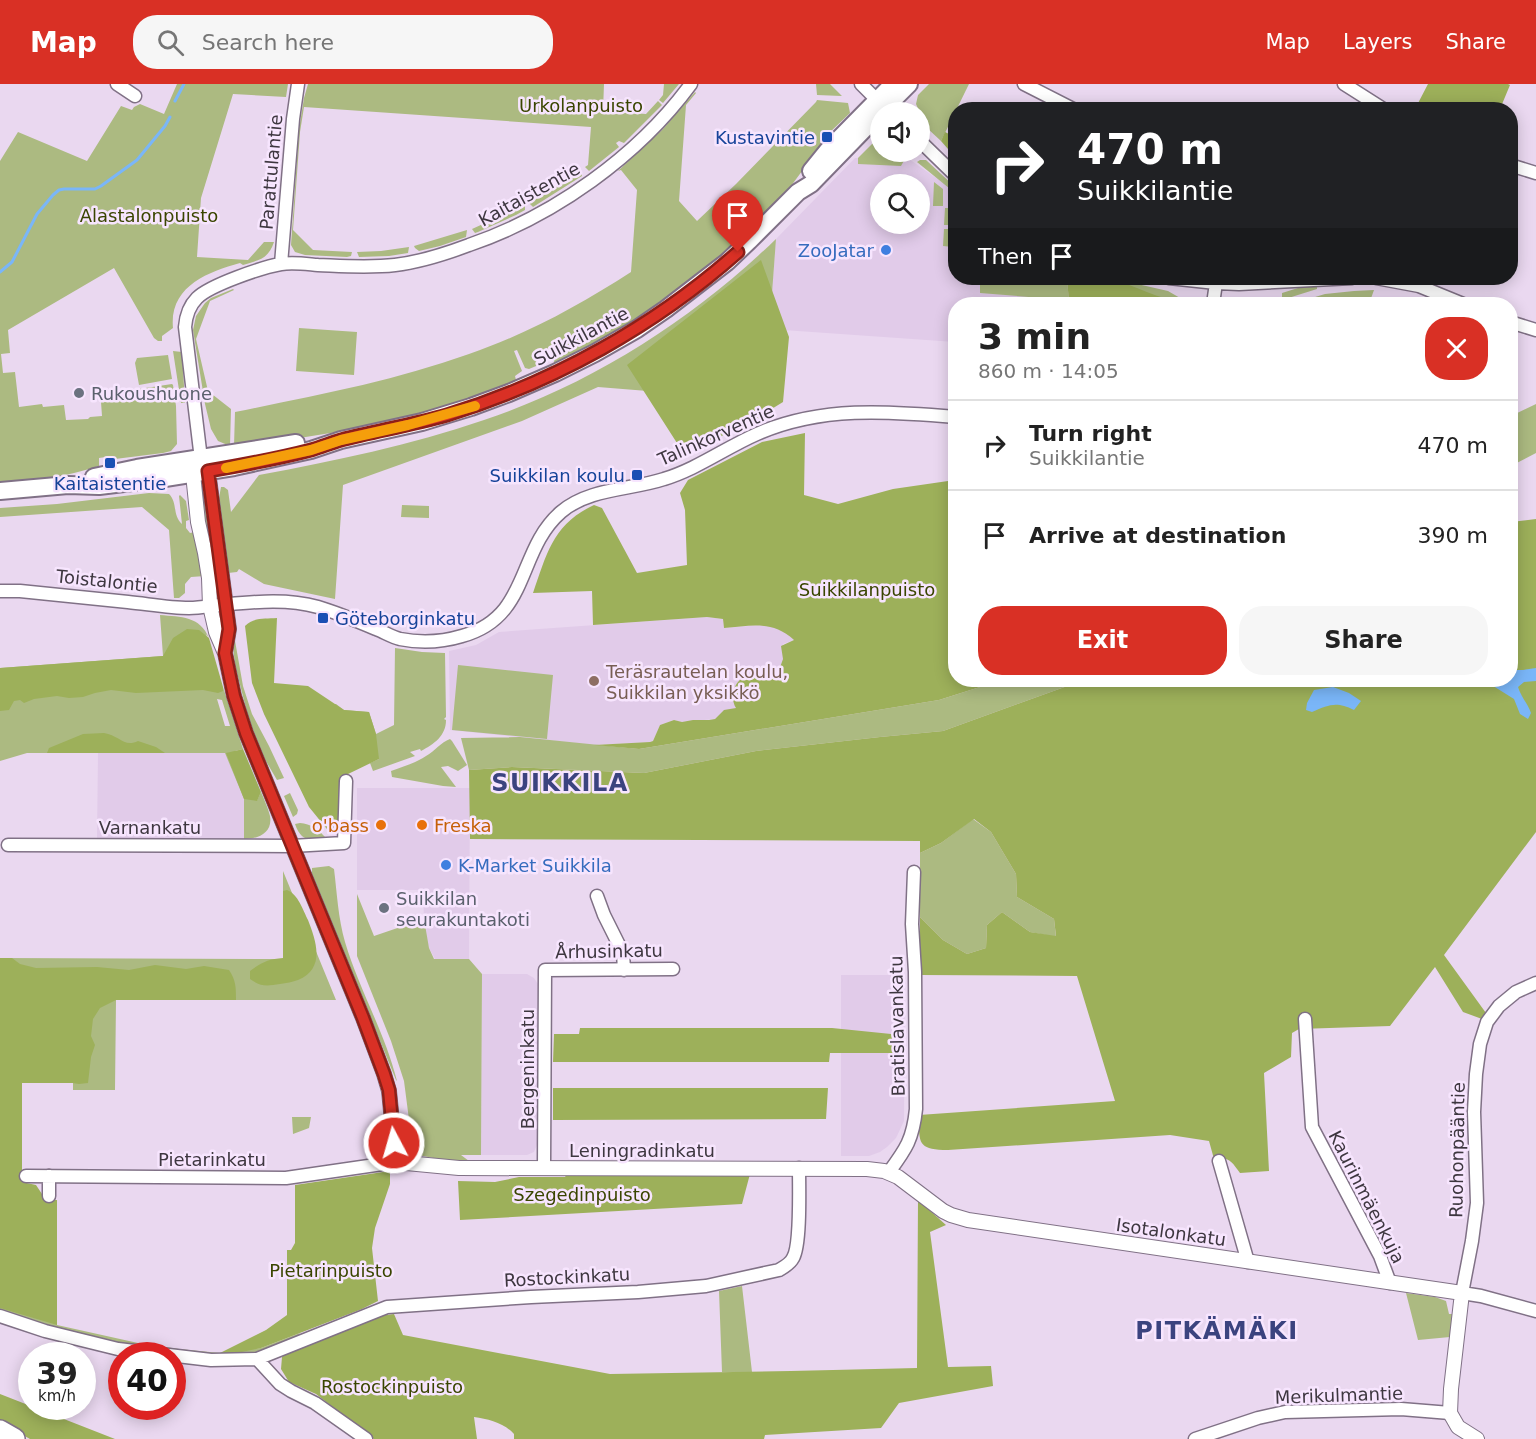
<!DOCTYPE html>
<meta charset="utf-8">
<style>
:root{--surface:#fff;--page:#f6f6f6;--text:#222;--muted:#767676;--line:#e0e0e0;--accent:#d93025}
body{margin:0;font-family:"DejaVu Sans",sans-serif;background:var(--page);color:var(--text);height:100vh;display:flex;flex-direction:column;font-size:22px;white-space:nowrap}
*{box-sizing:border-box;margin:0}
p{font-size:20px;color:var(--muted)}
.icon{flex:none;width:33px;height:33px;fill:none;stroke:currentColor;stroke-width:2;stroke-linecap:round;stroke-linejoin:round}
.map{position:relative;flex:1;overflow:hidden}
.sheet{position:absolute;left:948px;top:213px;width:570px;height:390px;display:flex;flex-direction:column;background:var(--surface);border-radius:24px;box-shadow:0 3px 15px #0003}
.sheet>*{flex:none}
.guide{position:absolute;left:948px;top:18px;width:570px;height:183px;border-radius:24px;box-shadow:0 3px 15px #0003;background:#202124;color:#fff;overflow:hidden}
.buttons{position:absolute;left:870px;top:18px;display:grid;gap:12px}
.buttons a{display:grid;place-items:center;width:60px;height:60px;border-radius:50%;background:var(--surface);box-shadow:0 3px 15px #0003;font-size:30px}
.speed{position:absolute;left:18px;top:1258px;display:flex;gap:12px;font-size:30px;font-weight:700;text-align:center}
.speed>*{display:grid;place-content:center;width:78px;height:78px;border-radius:50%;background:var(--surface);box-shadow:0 3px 15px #0003;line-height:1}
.speed small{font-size:15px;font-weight:400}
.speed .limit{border:9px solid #d22;background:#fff;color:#111}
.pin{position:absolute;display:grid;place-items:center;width:51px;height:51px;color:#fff;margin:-62px -26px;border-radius:50% 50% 50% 0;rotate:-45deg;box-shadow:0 0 6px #0007}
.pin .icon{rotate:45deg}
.me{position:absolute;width:66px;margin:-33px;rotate:354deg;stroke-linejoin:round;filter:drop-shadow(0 0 4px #0008)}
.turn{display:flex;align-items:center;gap:21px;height:126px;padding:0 30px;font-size:27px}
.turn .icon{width:78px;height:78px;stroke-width:2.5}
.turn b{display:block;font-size:42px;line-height:51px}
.then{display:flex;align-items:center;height:57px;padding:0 30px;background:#0003;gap:12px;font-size:22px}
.round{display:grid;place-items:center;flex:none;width:63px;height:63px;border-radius:24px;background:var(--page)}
.headline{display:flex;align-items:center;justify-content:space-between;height:102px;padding:0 30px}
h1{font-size:36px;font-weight:700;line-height:45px}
.primary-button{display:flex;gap:12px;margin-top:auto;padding:12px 30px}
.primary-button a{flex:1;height:69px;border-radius:24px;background:var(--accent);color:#fff;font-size:24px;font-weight:700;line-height:69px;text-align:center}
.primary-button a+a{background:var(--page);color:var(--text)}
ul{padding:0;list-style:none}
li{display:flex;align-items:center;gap:18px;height:90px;padding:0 30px;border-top:2px solid var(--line)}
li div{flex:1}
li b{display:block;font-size:22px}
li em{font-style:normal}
header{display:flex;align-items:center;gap:36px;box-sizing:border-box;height:84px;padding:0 30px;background:var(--accent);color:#fff}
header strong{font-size:28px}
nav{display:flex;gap:33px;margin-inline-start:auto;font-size:21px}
.search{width:420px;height:54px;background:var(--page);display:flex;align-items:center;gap:15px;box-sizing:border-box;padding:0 21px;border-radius:24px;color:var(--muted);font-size:22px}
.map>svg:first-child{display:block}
.built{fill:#e1cbe9;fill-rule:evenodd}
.green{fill:#acba81;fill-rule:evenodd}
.forest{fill:#9db05a}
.water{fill:#7ab6f8}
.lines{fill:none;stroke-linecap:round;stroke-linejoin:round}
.stream{stroke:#7ab6f8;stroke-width:3}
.minor-casing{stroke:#807186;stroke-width:15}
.tertiary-casing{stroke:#807186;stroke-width:16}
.secondary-casing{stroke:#807186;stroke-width:20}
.motorway-casing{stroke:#807186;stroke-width:24}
.minor{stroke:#fff;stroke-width:12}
.tertiary{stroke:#fff;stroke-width:14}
.secondary{stroke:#fff;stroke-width:16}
.motorway{stroke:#fff;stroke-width:21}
.route-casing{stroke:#8d1f18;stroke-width:15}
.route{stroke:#d93025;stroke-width:10}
.slow{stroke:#f59e0b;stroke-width:10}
.transit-dot{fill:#1a4fb4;stroke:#f7e5fe;stroke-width:2}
.shop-dot{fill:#3f7fe0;stroke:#f7e5fe;stroke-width:2}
.worship-dot{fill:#6b7280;stroke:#f7e5fe;stroke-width:2}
.education-dot{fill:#8d6e63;stroke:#f7e5fe;stroke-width:2}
.food-dot{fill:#e8710a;stroke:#f7e5fe;stroke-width:2}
.labels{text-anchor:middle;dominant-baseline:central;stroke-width:5;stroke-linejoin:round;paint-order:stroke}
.park-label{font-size:18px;fill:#3a4500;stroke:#f7e5fe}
.transit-label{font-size:18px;fill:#164399;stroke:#f7e5fe;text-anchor:end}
.street-label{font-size:18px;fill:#3e3740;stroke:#f7e5fe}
.shop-label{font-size:18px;fill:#366cbe;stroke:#f7e5fe;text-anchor:end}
.worship-label{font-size:18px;fill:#5b616d;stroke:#f7e5fe;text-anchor:start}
.education-label{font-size:18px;fill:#785e54;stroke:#f7e5fe;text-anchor:start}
.food-label{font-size:18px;fill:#c56008;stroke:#f7e5fe;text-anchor:end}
.district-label{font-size:24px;font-weight:bold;letter-spacing:1.5px;fill:#3b437f;stroke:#f7e5fe}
</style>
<header>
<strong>Map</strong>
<div class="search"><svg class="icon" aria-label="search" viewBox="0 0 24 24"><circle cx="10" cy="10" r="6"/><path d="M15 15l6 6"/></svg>Search here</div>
<nav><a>Map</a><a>Layers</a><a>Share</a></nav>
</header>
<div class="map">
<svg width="1536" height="1355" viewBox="0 0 1536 1355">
<rect width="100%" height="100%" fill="#ead8f0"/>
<path class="built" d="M906,73l49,34 1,87h116l-2,26h-114l-1,38 -186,-13 7,-90 79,-81zM880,100h40v40h-40z
M707,533l16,2 1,9 38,-3 10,1 13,5 9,9 -11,4v15l-4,11 -22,2 -4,3h-6l-3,2 -11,15 3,16 -15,6 -6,5 -33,3 -8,-2 -14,5 -7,16 -3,1 -56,3 -144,-15 -1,-79 27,-6 23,-13z
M98,669h128l18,46v40l-147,-1z
M357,704h113l-1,171h-34l-6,-11 -4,-14 -1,-15 -1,-29h-66z
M482,890h45l7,4 4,6 -1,161 -3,7 -7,3h-46z
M841,891h64l-1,146 -8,17 -9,9 -7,5 -11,4h-28z"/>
<path class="green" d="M177,0h111l-2,13 -53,-3 -32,104 -4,59 51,3 16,-18h10c-6,18 -16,18 -31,23l-3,-2c-33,9 -71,24 -67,65l-11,8v5h-4l-4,-3 -40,-70 -106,62 2,23 -9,1 2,19 12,-1 4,35 23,-3 1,3 21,-2 2,15 22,-1 2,-2 12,-1 -1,-14 33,-4 6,-4 -1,-5 33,-5 1,1 3,21 1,38 -6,7 -8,2 -56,7 -1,-3 -7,1v8c-34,11 -64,15 -99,18v-323l18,-29 69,29 34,-55 11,4 2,-3 6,-3 24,10z
M308,0h296l-1,27 43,3 12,-13 4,4 -38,38 -5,-2 -3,2 3,4 -30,24 -4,-4 3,-2 3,-38 -287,-20 -4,25 -7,98 20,20 39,2 -1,4 -4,1 -42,-2 -10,-3 -4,-7 8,-116 5,-31z
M664,0h15l-16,19 -4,-3 4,-5z
M816,0h14l12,12 -25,-1z
M929,0h40l-28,57 -14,-13 -11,-24 2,-9z
M695,8l1,1 -10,12 -7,96 18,20 39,-37 80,-82 1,-2 31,3 2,10 -22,21 -2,-2 -6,5 2,3 -2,2 2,2 -31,42 -26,31 -43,42 -97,70 -61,32 -9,3 -2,-5 -24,10 -4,-1 -8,-18 -3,1 8,20 -7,5 1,4 -16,10 -28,10 -98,26 -87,14 -53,6 1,-34c78,-16 159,-31 234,-58 58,-20 111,-49 162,-82l6,-82 -16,-20 -3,1 45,-42z
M877,55l3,1v12h18l8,5 -5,9 -43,-2v-6z
M920,76h6l29,27v6l-38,-31z
M581,87l1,5 -49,31 -4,-4z
M934,98l9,7v17h-10z
M525,121v5l-9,5 -38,17 -3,1 -3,-4z
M955,123v18h-11l1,-17h7z
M944,145h10l-1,18 -10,-1z
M467,146l-1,7 -26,9 -21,5 -4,-3 -1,-2z
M776,155l-13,177 -70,34 -33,-58 -62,-5 -76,34 -179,64 -8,114 -71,-15 -25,-15 -2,3 -9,1 -9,-75 2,-11h3l4,3 3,22 28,-37c75,-14 152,-30 225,-55 110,-37 209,-101 292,-181z
M409,163l-1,6 -19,3 -30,1 -2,-5 24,-1z
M980,194h87l2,24 -28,-4 -61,-5z
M1072,194h39l57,13 19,11 2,2h-119z
M1317,202v3l-35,11v-7l16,-5z
M233,205l1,1 -24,11 -14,38 12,52 23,18 -1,37 -12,-5 -7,-12 -6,-25 -12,-74 3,-14 9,-13 6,-5z
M1374,206l-5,14h-104h27l33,-10 29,-3z
M299,244l58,4 -3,43 -58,-4z
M173,267l9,1 3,51h-4z
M168,271l4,24 -33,6 -4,-22 2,-5z
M1536,320v49l-25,13v-50z
M204,405l12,85 -5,1 -10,-85z
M149,409l20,1c9,9 3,21 13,30l-3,-28 1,-1 6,6 3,19 -3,1v7l4,5 5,-1 10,44 -14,1 -6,7v9l-6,5h-5l-5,-68 -27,-23 -142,10v-9l57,-4z
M402,421l27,1v12l-28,-1z
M160,531c21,2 40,1 49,23l-3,-4 16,57 1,-4 20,62 -8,2 22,49 4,-8c3,7 7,16 9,24 3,17 -12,23 -26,23v-40l-19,-46h-198l-27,8v-93l163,-12zM217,615l5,1 8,26h-5z
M234,551l9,51 9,28 17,32 15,32 -7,2 -17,-29 -12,-35 -13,-51 -3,-29z
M395,564l27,4 23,1 1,64 -2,2 2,1c0,16 -12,24 -25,31l-1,-2 -10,3 5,4 -42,15 -3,-8 9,-4 -115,-45 36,-10h36l8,6 25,2 7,22 18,-9z
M458,581l95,10 -6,64 -95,-9z
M1002,596h82l-141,51 -63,6 -124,14 -112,22 -132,-6 -43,3 -8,-32 59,-1 119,12 300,-49z
M450,655l2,2 15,24 -9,6 -10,-5 -7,1 15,20 -13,-1 -51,-9 -1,-6c11,-4 25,-8 35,-15 9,-5 15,-14 24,-17z
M290,709l8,17 -1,4 -4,3 -9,-21z
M973,735l18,13 25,42 1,23 37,22 2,18 -26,-5 -28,-20 -15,13 -1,23 -19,6 -24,-14 -23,-23v-64l21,-10z
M300,739c11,1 18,6 25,14 -16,4 -24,4 -30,-13z
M329,782l5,3c3,24 4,49 11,73 14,47 40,91 52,139l-1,-1 -84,-206v-6z
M283,787l53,129h-220l-1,90h-42v-7h-51v117h35v125l81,18 41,6 41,4 41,-5 39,-15 -2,3 -22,9 -17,6 -25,6 -97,-10 -30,-6 -37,-8 -70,-20v-355l283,1z
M357,810l17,42 50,-17 5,29 5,11h35l13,15 -1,181h-20l8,6h-20l-31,-6v-9l-7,-11 -7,-54 -13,-40 -34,-85z
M292,1033h19l-2,11 -16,6z
M742,1202l10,86h-30l-3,-81z
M1406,1209l29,4 11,4 3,13h3l-2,23 -32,3z"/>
<path class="forest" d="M1428,0h80l2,1 -10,24h-85z
M945,48l10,5v20l-14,-16z
M761,176l28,77 -6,65 -13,8 -23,10 -63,34 -57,-89z
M1067,194c13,-1 30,-3 43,0 25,8 48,21 76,25l1,1h-109l-9,-2z
M951,344h5v252h46l-63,20 -300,49 -45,-4 56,-3 3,-1 7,-16 14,-5 8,2 11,-2h16l6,-1 9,-9 12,-2c-8,-13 0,-33 17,-33l2,-2 24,-3 4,-11 -2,-13 13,-6c-22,-20 -43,-14 -70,-12l-1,-9 -16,-2 -114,8 -1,-34 -59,2c14,-40 20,-69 61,-88l8,3 35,65 50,-8 -2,-55 -5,-17 8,-13 74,-38 43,-9 -1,62 34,9 55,-15 55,-8z
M1536,435v313l-92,123 42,58 -4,6 -19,-7 -28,-45 -45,59 -91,3 -7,4 -1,24 -27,16 5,98 -29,2c-8,-11 -11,-17 -26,-14l-5,-18 -39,-6 -222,15c-31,0 -29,-7 -29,-35l196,-14 -38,-125 -157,-1v-58l23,23 24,14 19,-6 1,-23 15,-13 28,20 26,4 -2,-17 -37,-22 -1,-23 -25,-42 -17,-13 -33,24 -21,10v-12l-450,-2 -1,-69 43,-3 132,6 112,-22 124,-14 63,-6 141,-51h426l1,-158z
M277,534l-3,65 34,3 36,24 25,2 7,22 3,25 -33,16 -6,48 -5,8 -4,3 -22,-27 -45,-93 -12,-31 -7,-57c9,-9 20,-7 32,-8z
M187,545l12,1 10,8 14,49v4l-5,2 -15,-3 -67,3 -25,-3 -16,3 -12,4 -14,1 -12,-2 -23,3 -10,4 -4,-3 -6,1 -5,9 -9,1v-43l163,-12 10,-18z
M104,649c15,2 20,15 34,8l18,6 9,6h-118l2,-5 34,-14z
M243,665l18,43 -4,9 -13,-2 -18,-46z
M287,806c11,4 16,20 21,30 8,21 18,48 -10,60 -5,2 -12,3 -18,4 -13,2 -19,3 -30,-5v-8c12,-9 19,-12 33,-13v-67z
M0,874h12l8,6 16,4 61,-1 32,3 26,-5 31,4 18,-3 25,4c7,10 7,18 7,30h-120l-16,8 -7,11 -2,17 4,9 -4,12 -3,26 -9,1 -6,-1h-51v99l14,3 6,9 2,6h13v125l-57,-17z
M580,944h252l69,7 -1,18h-70l-1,9h-276l1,-28h25z
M553,1004h275l-2,31 -273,1z
M390,1087v13l-15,44 -3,20 6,53 -16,8 -101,39 -24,5h-17l46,-23 21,-15v-65h4l4,-7v-58z
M567,1090h183l-8,30 -282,16 -2,-39 37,1 24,-5h46z
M918,1116l28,25 -16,7 18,135 43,-1 2,20 -94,17 -18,25 -116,7 -1,4h-250v-5c-10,-11 -25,-15 -40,-17l3,22h-103l-58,-45 -27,-12 -8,-13 1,-12 9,-7 87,-34 16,-2 9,21 207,39 181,-3 126,-3z
M0,1310l115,45h-85l-30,-17z"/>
<path class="water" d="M1536,584v13l-12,1 -6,5c3,10 10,17 13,26l-3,6 -8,-5 -6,-15 -24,-15 -1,-4h21l1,-10h12z
M1333,603l16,6 12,8 -7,9c-18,-9 -25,-5 -42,2l-6,-2 1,-7 7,-13z"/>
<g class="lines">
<path class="stream" d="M175,17l9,-17
M0,188l12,-10 25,-48 16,-19 6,-5 5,-1h31l6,-3 36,-26 28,-34 5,-9"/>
<defs>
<path id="minor" d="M117,0l18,12
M861,0l20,20
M1024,0l51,26
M1344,0l41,26
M920,57l36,35
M1510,81l26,8
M281,180l12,-145 5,-35
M1169,194l47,5 23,1 113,-6
M1376,194l43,8 44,18
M1213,220l3,-21
M1510,238l26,8
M201,375l-16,-132c1,-12 4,-21 12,-29 13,-13 66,-31 84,-34 12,-2 25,0 37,1 25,1 51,3 77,0 26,-3 50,-11 74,-20 85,-29 169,-89 222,-161
M0,507h20c36,4 72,7 108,11 20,2 41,6 61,6 11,0 21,-2 31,-3 33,-3 66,-7 98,2 20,6 39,14 58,22 8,3 16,8 24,10 20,4 42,3 62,-3 69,-19 54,-85 99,-124 28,-24 70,-22 103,-33 33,-10 61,-31 93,-45 63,-28 131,-23 199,-17
M8,761l284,1 52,-3 2,-62
M597,812l7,19 19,38 1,17
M1536,899l-20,9 -17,14 -12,16 -7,22 -4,30 -2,38 3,91 -5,38 -10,52 19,3 55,15
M1305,935l7,108 68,129 10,27
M1219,1077l29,101
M544,1084l1,-198 128,-1
M889,1088c17,-23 24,-33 27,-63l-1,-137 -3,-48 2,-52
M26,1092l260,2 110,-16
M49,1092v20
M0,1232l45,15 73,18 93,11 46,-1 130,-52 144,-10 107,-5 68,-6 73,-16c5,-3 11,-6 14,-12 8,-13 6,-72 6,-90
M257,1275l23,25 11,7 24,12 51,36
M1195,1355l63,-21 27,-6 116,-3 49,4"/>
<path id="tertiary" d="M225,569l4,-24 -21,-158 -7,-12 -8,15 5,48 7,31 4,25 1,28 6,26 9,21 9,43 12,37 117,285 21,56 5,17 7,71 63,6 408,1 17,2 14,6 45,34 8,4 17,5 494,73 -11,96 -1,24 8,14 19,12"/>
<path id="secondary" d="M881,28l28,-28
M811,87l17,-21 65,-66
M94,393l43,-9 159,-25
M0,407l68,-6 31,1 66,-8 69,-11 77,-17 30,-10 81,-18 49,-15 38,-14 46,-20 40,-20 42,-24 29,-20 61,-47 22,-21 49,-49 13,-8 69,-71"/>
<path id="motorway" d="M0,1347l14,8"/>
</defs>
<use href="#minor" class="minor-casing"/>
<use href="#tertiary" class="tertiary-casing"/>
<use href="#secondary" class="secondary-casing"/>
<use href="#motorway" class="motorway-casing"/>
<use href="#minor" class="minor"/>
<use href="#tertiary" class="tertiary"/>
<use href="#secondary" class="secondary"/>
<use href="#motorway" class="motorway"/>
</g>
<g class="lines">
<defs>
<path id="route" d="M394,1059l-5,-53 -5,-16 -21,-56 -117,-285 -12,-37 -9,-43 4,-24 -21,-158c35,-6 69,-12 103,-21 10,-3 20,-7 30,-10 35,-9 71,-15 106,-25 107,-33 208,-89 291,-163"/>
</defs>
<use href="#route" class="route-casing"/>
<use href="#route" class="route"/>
<path class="slow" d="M226,384l85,-18 30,-10 67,-15 67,-19"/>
</g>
<g class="transit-dot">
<rect x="821" y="47" width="12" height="12" rx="3"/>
<rect x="104" y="373" width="12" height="12" rx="3"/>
<rect x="631" y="385" width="12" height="12" rx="3"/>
<rect x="317" y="528" width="12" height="12" rx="3"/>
</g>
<g class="shop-dot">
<circle cx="886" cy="166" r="6"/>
<circle cx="446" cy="781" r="6"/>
</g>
<g class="worship-dot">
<circle cx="79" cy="309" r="6"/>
<circle cx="384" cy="824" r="6"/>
</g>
<circle class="education-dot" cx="594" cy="597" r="6"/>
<g class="food-dot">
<circle cx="381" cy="741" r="6"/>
<circle cx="422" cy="741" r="6"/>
</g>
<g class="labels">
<g class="park-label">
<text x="581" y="21">Urkolanpuisto</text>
<text x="149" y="131">Alastalonpuisto</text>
<text x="867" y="505">Suikkilanpuisto</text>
<text x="582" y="1110">Szegedinpuisto</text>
<text x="331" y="1186">Pietarinpuisto</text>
<text x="392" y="1302">Rostockinpuisto</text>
</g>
<g class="transit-label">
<text x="815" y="53">Kustavintie</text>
<text x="625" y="391">Suikkilan koulu</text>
<text x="110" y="399" text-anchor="middle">Kaitaistentie</text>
<text x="335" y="534" text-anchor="start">Göteborginkatu</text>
</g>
<g class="street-label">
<text transform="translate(271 88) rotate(-85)">Parattulantie</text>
<text transform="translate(529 110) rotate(-29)">Kaitaistentie</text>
<text transform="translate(581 252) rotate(-28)">Suikkilantie</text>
<text transform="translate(716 351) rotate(-24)">Talinkorventie</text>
<text transform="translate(107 497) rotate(6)">Toistalontie</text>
<text x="150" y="743">Varnankatu</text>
<text transform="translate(609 867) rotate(-1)">Århusinkatu</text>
<text transform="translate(897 942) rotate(-91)">Bratislavankatu</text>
<text transform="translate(527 985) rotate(-90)">Bergeninkatu</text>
<text x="642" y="1066">Leningradinkatu</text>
<text transform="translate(1457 1066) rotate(-89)">Ruohonpääntie</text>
<text x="212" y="1075">Pietarinkatu</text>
<text transform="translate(1367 1113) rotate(63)">Kaurinmäenkuja</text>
<text transform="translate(1171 1148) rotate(8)">Isotalonkatu</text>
<text transform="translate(567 1193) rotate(-3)">Rostockinkatu</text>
<text transform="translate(1339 1311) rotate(-2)">Merikulmantie</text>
</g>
<g class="shop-label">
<text x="874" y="166">ZooJatar</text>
<text x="458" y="781" text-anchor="start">K-Market Suikkila</text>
</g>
<g class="worship-label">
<text x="91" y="309">Rukoushuone</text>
<text x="396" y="814">Suikkilan<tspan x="396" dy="21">seurakuntakoti</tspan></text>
</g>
<g class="education-label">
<text x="606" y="587">Teräsrautelan koulu,<tspan x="606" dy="21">Suikkilan yksikkö</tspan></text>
</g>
<g class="food-label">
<text x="369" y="741">o'bass</text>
<text x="434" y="741" text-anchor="start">Freska</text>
</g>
<g class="district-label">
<text x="560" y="699">SUIKKILA</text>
<text x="1217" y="1247">PITKÄMÄKI</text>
</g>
</g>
</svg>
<div class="buttons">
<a><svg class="icon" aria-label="sound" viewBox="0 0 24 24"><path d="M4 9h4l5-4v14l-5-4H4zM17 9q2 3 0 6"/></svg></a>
<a><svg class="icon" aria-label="search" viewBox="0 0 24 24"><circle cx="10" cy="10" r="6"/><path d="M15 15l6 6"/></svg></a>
</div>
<div class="speed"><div>39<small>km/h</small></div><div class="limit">40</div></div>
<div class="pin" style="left:738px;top:168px;background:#d93025"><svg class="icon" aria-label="arrive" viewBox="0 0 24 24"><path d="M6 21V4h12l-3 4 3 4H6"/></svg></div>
<svg class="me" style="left:394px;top:1059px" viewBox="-20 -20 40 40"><circle r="17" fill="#d93025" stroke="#fff" stroke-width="3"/><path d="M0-11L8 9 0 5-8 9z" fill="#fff"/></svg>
<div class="guide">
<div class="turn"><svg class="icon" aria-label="right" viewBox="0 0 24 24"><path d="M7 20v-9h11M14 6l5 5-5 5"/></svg><div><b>470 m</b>Suikkilantie</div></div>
<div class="then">Then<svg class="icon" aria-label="arrive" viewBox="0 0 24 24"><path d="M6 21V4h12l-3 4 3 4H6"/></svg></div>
</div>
<section class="sheet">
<div class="headline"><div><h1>3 min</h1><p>860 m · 14:05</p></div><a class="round" style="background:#d93025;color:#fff"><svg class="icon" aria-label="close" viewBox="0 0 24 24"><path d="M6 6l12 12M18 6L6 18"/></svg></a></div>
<ul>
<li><svg class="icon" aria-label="right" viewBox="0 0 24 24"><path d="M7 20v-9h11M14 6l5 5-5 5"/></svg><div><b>Turn right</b><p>Suikkilantie</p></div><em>470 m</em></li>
<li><svg class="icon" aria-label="arrive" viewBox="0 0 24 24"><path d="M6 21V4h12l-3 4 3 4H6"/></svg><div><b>Arrive at destination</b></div><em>390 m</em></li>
</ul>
<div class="primary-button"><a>Exit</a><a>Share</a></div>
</section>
</div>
